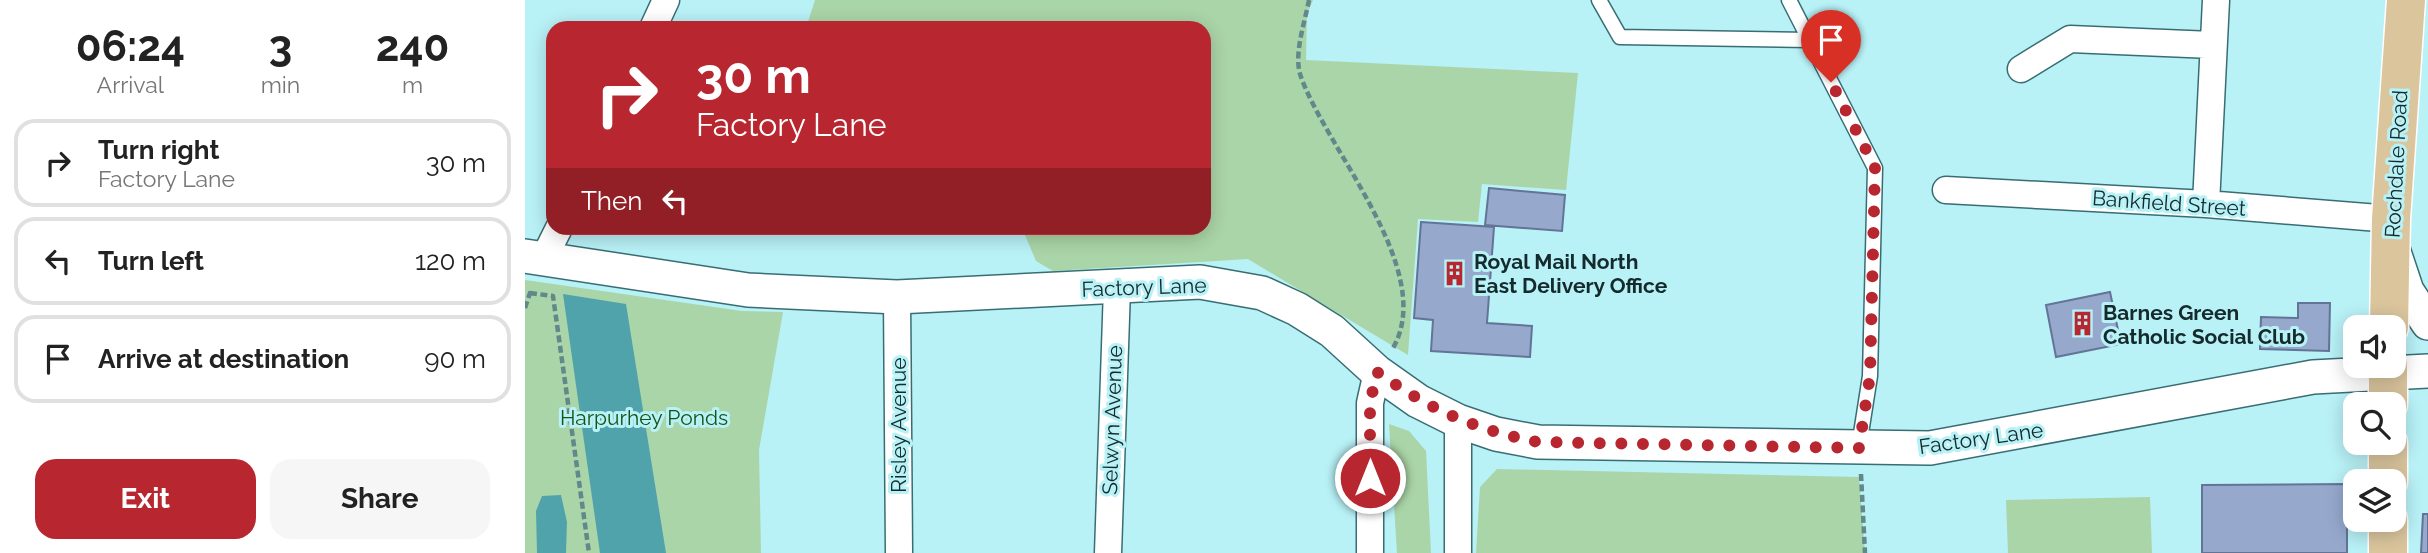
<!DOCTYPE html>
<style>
:root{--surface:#fff;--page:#f6f6f6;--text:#222;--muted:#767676;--line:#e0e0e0;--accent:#b82730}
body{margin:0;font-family:Raleway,sans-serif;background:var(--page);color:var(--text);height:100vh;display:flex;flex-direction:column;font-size:26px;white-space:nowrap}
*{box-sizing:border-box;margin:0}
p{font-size:23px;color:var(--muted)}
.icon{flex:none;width:38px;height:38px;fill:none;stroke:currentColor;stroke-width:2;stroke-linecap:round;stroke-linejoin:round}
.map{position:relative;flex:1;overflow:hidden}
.sheet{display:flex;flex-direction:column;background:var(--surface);width:525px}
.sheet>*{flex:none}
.hud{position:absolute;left:21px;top:21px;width:665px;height:214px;border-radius:21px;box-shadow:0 4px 18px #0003;background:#b82730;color:#fff;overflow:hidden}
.tools{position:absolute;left:1818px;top:315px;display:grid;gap:14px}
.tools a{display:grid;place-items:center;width:63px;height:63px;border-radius:14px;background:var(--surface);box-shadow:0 4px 18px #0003;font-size:35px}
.pin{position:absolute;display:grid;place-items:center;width:60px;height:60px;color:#fff;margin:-72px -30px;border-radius:50% 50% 50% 0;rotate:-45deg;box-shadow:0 0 7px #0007}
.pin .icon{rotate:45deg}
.me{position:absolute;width:77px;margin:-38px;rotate:0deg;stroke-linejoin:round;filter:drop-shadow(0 0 5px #0008)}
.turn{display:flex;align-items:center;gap:24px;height:147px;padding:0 35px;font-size:32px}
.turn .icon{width:91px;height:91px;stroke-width:2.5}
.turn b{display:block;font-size:49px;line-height:60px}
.then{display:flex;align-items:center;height:66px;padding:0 35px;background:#0003;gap:14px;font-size:26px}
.eta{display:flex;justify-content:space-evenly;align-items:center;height:119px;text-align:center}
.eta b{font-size:42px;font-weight:700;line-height:49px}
.action{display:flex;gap:14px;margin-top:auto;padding:14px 35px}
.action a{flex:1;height:80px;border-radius:21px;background:var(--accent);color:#fff;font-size:28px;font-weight:700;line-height:80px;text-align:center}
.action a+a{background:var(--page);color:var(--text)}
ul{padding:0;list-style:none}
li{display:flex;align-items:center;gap:21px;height:88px;margin:0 14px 10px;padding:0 21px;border:4px solid var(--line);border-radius:21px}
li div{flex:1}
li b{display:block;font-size:26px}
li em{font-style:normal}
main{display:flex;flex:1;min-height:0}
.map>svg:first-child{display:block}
.green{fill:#aad5a8}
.water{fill:#50a3ab}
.building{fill:#96a9cd;stroke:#637496;stroke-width:2}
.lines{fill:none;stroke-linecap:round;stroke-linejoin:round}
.service-casing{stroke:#386e73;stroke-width:17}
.minor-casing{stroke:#386e73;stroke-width:29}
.tertiary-casing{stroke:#386e73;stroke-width:36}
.primary-casing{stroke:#fff;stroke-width:41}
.path{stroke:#61888b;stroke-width:4.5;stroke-dasharray:7 3.5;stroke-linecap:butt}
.service{stroke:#fff;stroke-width:14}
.minor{stroke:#fff;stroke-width:26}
.tertiary{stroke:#fff;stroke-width:33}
.primary{stroke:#dac59d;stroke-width:38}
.route{stroke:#b82730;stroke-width:12;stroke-dasharray:0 21.6}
.labels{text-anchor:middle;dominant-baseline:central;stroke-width:6;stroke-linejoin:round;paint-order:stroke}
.street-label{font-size:21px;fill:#142a2c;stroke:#b8f1f6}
.poi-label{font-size:21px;font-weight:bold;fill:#142a2c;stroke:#b8f1f6;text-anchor:start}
.park-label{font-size:21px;fill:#145317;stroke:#b8f1f6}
</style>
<main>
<section class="sheet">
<div class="eta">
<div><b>06:24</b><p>Arrival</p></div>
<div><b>3</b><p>min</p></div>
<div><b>240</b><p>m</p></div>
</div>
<ul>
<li><svg class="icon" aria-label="right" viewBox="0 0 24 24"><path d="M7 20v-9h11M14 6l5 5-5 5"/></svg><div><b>Turn right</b><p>Factory Lane</p></div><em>30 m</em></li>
<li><svg class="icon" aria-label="left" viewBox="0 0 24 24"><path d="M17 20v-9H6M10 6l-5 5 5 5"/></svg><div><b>Turn left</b></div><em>120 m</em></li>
<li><svg class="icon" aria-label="arrive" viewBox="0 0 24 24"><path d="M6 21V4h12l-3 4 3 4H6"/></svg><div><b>Arrive at destination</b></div><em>90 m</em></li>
</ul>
<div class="action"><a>Exit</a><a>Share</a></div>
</section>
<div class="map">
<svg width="1903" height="553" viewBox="0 0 1903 553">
<rect width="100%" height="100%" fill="#b8f1f6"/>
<path class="green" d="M290,0h498l-6,14 -1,46 272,13 -12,117 -84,-6 -4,38 -60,-3 -10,136 -160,-96 -195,12 -17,-10 -14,-33h182v-200h-398z
M0,280l217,31 41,1 -24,138 2,103h-236z
M864,424l20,7 17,20 5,102h-34z
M972,469l362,8 6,76h-389l4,-66z
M1625,497l2,56h-144l-2,-53z"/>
<path class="water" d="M38,294l63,10 40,249h-66z
M36,495l6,27 -1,31h-29l-1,-42 6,-15z"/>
<path class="building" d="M964,188l76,7 -3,36 -77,-6z
M896,222l73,5 -7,96 45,3 -2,31 -99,-6 2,-31 -19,-2z
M1585,292l11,52 -65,13 -10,-52z
M1773,303h32l-1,48 -69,-2 1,-32 37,1z
M1822,484v69h-145v-68z
M1898,514h5v39h-7z"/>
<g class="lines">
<defs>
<path id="service" d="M1074,0l21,37 189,3
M1264,0l86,168 -5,208 -11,70"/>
<path id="minor" d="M128,28l13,-28
M1496,69l49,-30 142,6
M1421,190l260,14 185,15
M1681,204l10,-204
M18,260l16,-32
M372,297l2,256
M933,421v132
M583,553l9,-265
M845,553v-150l7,-31"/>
<path id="tertiary" d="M1869,252l13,39 21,32
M0,256l223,34 149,7 303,-15 62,11 35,16 35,22 45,41 41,29 40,20 38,13 42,8 392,6 383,-71 115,-6"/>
<path id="primary" d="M1864,327l2,-108 15,-219
M1863,366v38
M1863,481v-38
M1863,553v-33"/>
</defs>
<use href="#service" class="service-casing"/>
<use href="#minor" class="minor-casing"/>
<use href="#tertiary" class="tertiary-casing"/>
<use href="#primary" class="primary-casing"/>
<path class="path" d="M784,0c-4,22 -15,52 -9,74 24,73 138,196 93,274
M5,293l23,3 36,257
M0,308l6,-18
M1336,474l4,79"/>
<use href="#service" class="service"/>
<use href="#minor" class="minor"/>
<use href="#tertiary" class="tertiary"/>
<use href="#primary" class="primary"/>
</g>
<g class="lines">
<path class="route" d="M845,478v-75l7,-31c54,38 96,57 161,70l321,6 11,-72 5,-209 -44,-85"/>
</g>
<defs>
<symbol id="building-bare" viewBox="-9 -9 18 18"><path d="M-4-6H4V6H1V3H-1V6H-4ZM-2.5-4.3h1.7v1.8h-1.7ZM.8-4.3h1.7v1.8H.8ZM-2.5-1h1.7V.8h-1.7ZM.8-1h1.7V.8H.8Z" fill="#b82730" stroke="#b8f1f6" stroke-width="2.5" paint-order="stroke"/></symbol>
</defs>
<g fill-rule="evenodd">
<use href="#building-bare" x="912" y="256" width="35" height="35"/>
<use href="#building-bare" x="1540" y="306" width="35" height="35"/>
</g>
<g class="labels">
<g class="street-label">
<text transform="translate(1871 164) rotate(-87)">Rochdale Road</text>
<text transform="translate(1644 203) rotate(4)">Bankfield Street</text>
<text transform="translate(619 287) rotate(-2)">Factory Lane</text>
<text transform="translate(587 420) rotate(-88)">Selwyn Avenue</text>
<text transform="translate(373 425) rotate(-90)">Risley Avenue</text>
<text transform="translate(1456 438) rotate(-8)">Factory Lane</text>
</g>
<g class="poi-label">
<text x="949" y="261">Royal Mail North<tspan x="949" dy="24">East Delivery Office</tspan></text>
<text x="1578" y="312">Barnes Green<tspan x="1578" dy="24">Catholic Social Club</tspan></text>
</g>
<g class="park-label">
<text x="119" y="417">Harpurhey Ponds</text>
</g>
</g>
</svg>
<div class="tools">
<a><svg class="icon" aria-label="sound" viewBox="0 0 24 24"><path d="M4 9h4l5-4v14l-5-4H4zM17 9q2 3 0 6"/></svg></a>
<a><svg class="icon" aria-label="search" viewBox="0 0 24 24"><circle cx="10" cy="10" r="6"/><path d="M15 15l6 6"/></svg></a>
<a><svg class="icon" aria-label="layers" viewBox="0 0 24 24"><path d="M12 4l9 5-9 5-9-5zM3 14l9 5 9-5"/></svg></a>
</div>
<div class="pin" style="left:1306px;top:82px;background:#d93025"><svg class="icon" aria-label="arrive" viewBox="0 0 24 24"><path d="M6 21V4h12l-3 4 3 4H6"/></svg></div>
<svg class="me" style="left:845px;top:478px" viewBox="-20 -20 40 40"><circle r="17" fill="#b82730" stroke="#fff" stroke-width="3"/><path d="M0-11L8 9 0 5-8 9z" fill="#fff"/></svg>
<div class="hud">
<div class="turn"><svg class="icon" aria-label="right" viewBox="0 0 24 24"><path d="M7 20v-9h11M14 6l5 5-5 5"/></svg><div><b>30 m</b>Factory Lane</div></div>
<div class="then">Then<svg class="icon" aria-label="left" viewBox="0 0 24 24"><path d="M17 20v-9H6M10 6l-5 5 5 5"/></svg></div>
</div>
</div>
</main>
